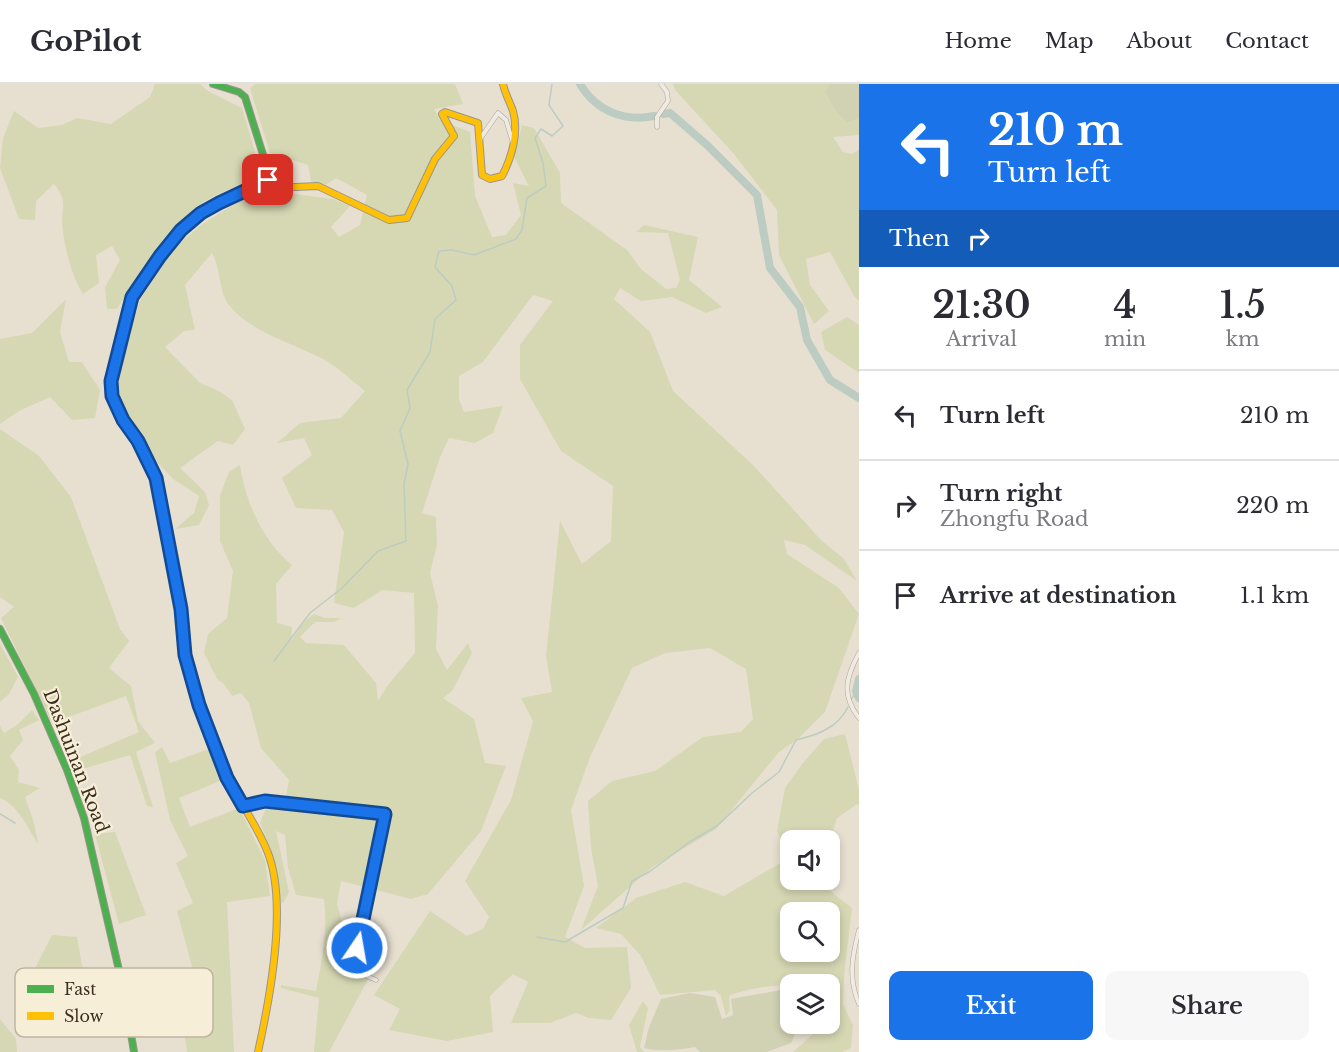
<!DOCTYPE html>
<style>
:root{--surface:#fff;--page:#f7f7f7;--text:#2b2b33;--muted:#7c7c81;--line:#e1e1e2;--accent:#1a73e8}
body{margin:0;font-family:"Libre Baskerville",serif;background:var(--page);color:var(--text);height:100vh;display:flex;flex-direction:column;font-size:22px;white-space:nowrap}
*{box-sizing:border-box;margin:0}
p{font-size:20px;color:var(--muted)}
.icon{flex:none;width:33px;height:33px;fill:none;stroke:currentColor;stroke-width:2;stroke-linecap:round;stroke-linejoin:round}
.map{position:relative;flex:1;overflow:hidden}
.side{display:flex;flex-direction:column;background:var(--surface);width:480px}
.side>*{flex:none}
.top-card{background:#1a73e8;color:#fff;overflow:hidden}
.controls{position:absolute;left:780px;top:746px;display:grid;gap:12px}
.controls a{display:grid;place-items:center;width:60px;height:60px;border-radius:12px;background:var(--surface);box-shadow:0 3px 9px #0003;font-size:30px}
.pin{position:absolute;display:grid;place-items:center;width:51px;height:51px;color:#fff;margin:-26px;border-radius:12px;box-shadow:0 3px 9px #0006}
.me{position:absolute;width:66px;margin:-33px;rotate:12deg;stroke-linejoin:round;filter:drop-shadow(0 0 4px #0008)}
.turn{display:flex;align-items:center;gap:21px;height:126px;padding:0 30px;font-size:27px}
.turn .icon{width:78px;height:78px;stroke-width:2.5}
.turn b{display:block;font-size:42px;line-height:51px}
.then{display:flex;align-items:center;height:57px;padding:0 30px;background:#0003;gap:12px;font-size:22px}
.eta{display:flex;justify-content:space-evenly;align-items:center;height:102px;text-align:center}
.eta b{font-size:36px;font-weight:600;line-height:42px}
.action{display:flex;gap:12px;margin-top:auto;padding:12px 30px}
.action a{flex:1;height:69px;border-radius:12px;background:var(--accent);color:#fff;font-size:24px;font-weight:600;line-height:69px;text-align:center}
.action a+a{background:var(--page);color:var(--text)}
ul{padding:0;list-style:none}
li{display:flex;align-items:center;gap:18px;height:90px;padding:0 30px;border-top:2px solid var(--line)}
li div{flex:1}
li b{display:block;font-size:22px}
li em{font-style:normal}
header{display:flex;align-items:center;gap:36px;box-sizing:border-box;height:84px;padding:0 30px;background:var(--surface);border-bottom:2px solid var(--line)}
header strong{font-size:28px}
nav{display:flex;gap:33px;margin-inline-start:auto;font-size:21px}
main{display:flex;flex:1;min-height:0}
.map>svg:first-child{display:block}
.green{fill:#d6d7b3;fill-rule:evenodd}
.cemetery{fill:#d1d1b3}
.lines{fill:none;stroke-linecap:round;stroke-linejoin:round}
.stream{stroke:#bcccc2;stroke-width:1.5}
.river{stroke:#bcccc2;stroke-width:8}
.street-casing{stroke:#ada599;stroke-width:5}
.fast-casing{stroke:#9c958a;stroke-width:8}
.slow-casing{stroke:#9c958a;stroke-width:8}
.street{stroke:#efebe3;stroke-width:4}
.fast{stroke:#4caf50;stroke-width:6}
.slow{stroke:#ffc107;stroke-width:6}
.route-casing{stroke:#114b97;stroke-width:15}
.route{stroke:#1a73e8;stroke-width:10}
.labels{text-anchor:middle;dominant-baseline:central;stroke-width:4.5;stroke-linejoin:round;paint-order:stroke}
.street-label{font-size:18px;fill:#3d2e20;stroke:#f7eed8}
.key{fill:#f7eed8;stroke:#bfb4a1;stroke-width:1.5}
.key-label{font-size:16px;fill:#3d2e20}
</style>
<header>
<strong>GoPilot</strong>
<nav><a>Home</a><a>Map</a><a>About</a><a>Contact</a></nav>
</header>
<main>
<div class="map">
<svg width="859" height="968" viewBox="0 0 859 968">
<rect width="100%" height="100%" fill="#e7e0d1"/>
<path class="green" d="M155,0h45l8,7 34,17 20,68c-15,7 -51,19 -63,29 -32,26 -61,69 -82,104h-10l-2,-22 15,-27 -8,-14 -16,9 3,28 -16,11c-11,-18 -17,-41 -20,-62 -4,-21 7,-29 -9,-48l-18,17 -1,19 -16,-1 -19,-51 3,-30 11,-27 24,17 24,-3 15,-7 34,6 39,-27z
M255,0h200l8,20 -29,5 6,11 30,12 5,64 17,41 14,-2 15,-20 -8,-32 16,3 -15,-29 8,-32 12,3 26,45 1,30 66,47 14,19 25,20 10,-1 4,-8 -12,-47 -32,-1 8,-7 54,12 -9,43 33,27 -16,6 -34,-16 -31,4 -21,-13 -6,11 36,33 23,59 81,75 67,74 23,19 13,22 -52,-36 -21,-5 3,14 52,34 20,26 -34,98 -27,27 -19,13 -63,77 -65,39 -70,62 17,-44 -7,-38 -3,-47 24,-20 43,-10 48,-34 38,-5 12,-13 -7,-50 -36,-21 -45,5 -33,15 -42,89 -19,53 13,76 -19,51 20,11 42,-1 4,41 -20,32 -22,-2 -13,-5 -26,10h-39l17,-41 -15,-8 -23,22 3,36 -46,9 -58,-11 11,-21 -26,-14 56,-84 37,25 16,-7 6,-12 -24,-36 46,-81 22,-79 -12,-23 31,-6 -6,-36 14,-135 22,43 29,-23 2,-55 -52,-35 -41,-72v-34l33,-44 -20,-6 -50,67 -24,14v23l5,13 39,-6 -10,27 -18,10 -26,-5 -9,19 -18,56 14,4 1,28 -7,28 8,33 -2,43 11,21 21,-27 4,10 -20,38 -9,7 31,21 11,44 21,3 -25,65 -53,63 -17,5 -70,-18 -4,23 10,35 34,16 -52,97h-15l5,-54 -38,-10v-3l35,6c6,-30 12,-62 8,-92l-28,-4 -8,-27 -3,-33 -9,-4 13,61 -5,10 -3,1 -11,-56 -10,-24 6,-15 19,-7 4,-21 -28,-32 -12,-45 -8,-10 -9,3 -8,-12 -7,-5 -13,-26 4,-19 19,-16 6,-47 -13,-30v-46l9,-23 11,-7c5,36 23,77 52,100l-16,19 1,39 15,4 -1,14 14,-20 9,-7 11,4h17l-8,4h-19l-15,15 6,6 38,2 32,38 2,18 9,-15 28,-33 -1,-60 -32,-3 -28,18 -20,-5 10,-71 -12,-22 -36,-2 -14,-30 30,-23 -8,-17 -27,5 23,-20 41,-5 24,-27c-13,-10 -26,-23 -40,-31 -30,-16 -75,-28 -96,-55 -11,-15 -8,-37 -17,-52l-27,32 10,45 -11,1 -19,16 35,36 19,8 13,9 13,29 -12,16 -15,-4 -38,27 25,24 4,13 -10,20 -24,4 19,-16 5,-17 -26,-17 -17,-18 -15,-22 -23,-44 3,-36 20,-61 34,-51 26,-22 46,-29 32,-4 54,7 17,7 -19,21 8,10 21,-12 7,-30 -31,-17 -15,10 -9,-2 -4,-21 -38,-12 -20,-65z
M673,0h157l-5,7 9,18 12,13 10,-2 3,-3v18l-26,2 10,15 9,2 7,-4v151l-5,-5 -24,-44 -24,7 4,26 19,26 -15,13 -35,-69 -2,-45 -43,-56 -59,-64z
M66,215l-6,33 9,30h13l18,28 -5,28 -23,2 -22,-23 -31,14 -19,13v-85l32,-6z
M847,233l12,8v48l-34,-23 -4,-18z
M0,345l39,27 32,41 49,132 9,12 -20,27 22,18 7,35 17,22 -19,9 17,55 -6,-1 -17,-51 -58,17 -1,-11 68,-29 -13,-36 -74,27 -51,-105 13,-11 -14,-10z
M0,560l18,33 -9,17 -9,8z
M32,626l7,10 -20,10 4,10 -13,16 9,14 -1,12 22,6 -15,9 9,26 4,21c-10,-16 -20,-39 -38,-46v-72l4,7 13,-8z
M845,650l14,56v16l-2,-2 -20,14 -7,22h-40v39h30l15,16 17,13 -8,68 -1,28 10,21 -2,23 -9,4h-49l28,-25 -3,-4h12v-39c-30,0 -74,0 -101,12l1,14 -4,6 -5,-20 -6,-6 -55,5 -19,-39 -20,-22 -25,-6 40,-30 49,-16 39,14 65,-38 -12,-27 8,-43 17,-24 22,-25zM790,828h40v39h-40z
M162,663l8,16 44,-16 11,32 -46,19 11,29 49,-19 26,52 5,36 -43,6 7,150h-47l-7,-48 21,-4 -24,-89 16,-8 -17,-40 12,-7 -18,-36 -15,-68z
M115,748l31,83 -27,9 -24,-90z
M52,851l25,2 14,80 -25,3 -32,-50z
M643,917l5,7 -8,39 4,5h-7l-8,-27z
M0,935l16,20 1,13h-17z"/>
<path class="cemetery" d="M830,0h29v33l-3,3 -10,2 -12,-13 -9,-18z
M781,906l8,3 1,4v26l9,2 -8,18 -24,9h-67l-5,-5c-16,3 -37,5 -51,1l5,-21 12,-28 29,-6 25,4 7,22 11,-4 -2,-16z"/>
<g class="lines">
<path class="stream" d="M274,577l36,-48 32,-25 36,-37 28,-10 -2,-57 4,-20 -8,-33 10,-23 -3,-18 23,-38 5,-33 21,-19 -4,-14 -17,-19 4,-16 13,-1 22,5 42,-16 6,-9 5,-32 19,-12 -3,-23 -8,-25 6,-9 11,7 11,-10 -14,-21 3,-21
M851,616l5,-9
M0,730l15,9
M537,853l28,5 58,-34 9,-27 17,-9 42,-31 26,-15 35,-33 27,-21 17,-32c21,-5 42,-12 52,-33"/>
<path class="river" d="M580,0c16,27 44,38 74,32
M663,30l7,-1 37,32 50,50 13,73 30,39 7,33 23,40 29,18
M859,595l-3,12 3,7"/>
<defs>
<path id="street" d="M657,43v-10l11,-16 -1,-9 -6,-8
M480,55l18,-26 8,7 7,23
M859,569c-13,24 -18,42 0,65
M244,722l21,-5 120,13 -32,156 23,10
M859,846c-7,26 -11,49 0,74"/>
<path id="fast" d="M0,545l34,65 33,76 17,48 40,174 10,60
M191,593l-6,-22 -4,-46 -25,-131 -18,-37 -15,-21 -10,-24 -2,-15 21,-84 28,-41 21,-26 20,-16 18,-11 45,-20 6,-6 -25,-80 -6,-5 -26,-8"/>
<path id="slow" d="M264,99l9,5 45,-2 71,34 18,-2 28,-59 19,-23 -12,-22 3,-2 33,11 4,52 8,4 12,-3c10,-19 17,-44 11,-65 -3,-9 -8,-17 -10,-27
M191,593c9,31 22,75 37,103 13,24 30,47 40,73 20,52 2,145 -10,199"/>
</defs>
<use href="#street" class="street-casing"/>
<use href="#fast" class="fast-casing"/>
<use href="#slow" class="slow-casing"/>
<use href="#street" class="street"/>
<use href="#fast" class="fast"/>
<use href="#slow" class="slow"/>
</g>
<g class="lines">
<defs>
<path id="route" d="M268,96l-49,23 -18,10 -20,17 -21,26 -28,41 -21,84 1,15 11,24 15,21 18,37 25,131 4,46 14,50 28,73 16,28 22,-5 120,13 -28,134"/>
</defs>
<use href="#route" class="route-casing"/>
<use href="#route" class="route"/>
</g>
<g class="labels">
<g class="street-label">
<text transform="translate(76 677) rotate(69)">Dashuinan Road</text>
</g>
</g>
<rect x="15" y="884" width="198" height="69" rx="9" class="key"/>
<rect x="27" y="901" width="27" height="8" fill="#4caf50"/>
<rect x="27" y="928" width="27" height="8" fill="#ffc107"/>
<g class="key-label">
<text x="64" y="911">Fast</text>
<text x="64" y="938">Slow</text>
</g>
</svg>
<div class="controls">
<a><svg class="icon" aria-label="sound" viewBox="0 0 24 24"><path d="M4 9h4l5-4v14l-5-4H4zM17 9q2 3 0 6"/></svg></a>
<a><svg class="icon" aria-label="search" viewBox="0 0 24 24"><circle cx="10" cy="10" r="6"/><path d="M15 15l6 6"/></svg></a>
<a><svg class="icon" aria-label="layers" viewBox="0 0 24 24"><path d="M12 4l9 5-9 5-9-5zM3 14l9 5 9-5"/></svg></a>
</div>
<div class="pin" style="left:268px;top:96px;background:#d93025"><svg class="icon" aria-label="arrive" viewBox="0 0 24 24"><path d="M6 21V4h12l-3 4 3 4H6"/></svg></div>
<svg class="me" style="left:357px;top:864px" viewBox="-20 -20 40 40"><circle r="17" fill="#1a73e8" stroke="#fff" stroke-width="3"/><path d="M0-11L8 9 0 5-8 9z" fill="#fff"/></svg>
</div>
<section class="side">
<div class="top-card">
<div class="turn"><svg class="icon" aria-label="left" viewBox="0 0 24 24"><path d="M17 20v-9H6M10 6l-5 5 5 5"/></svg><div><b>210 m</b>Turn left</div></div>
<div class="then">Then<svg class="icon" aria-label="right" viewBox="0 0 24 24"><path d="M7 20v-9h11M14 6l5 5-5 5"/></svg></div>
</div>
<div class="eta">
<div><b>21:30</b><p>Arrival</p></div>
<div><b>4</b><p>min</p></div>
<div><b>1.5</b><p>km</p></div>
</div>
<ul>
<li><svg class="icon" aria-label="left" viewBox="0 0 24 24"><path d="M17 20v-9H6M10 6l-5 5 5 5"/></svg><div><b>Turn left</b></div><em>210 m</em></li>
<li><svg class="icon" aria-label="right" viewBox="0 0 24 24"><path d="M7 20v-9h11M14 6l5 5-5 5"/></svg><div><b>Turn right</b><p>Zhongfu Road</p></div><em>220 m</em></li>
<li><svg class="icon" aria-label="arrive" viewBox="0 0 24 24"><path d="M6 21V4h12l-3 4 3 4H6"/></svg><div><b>Arrive at destination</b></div><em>1.1 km</em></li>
</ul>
<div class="action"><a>Exit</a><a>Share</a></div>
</section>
</main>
